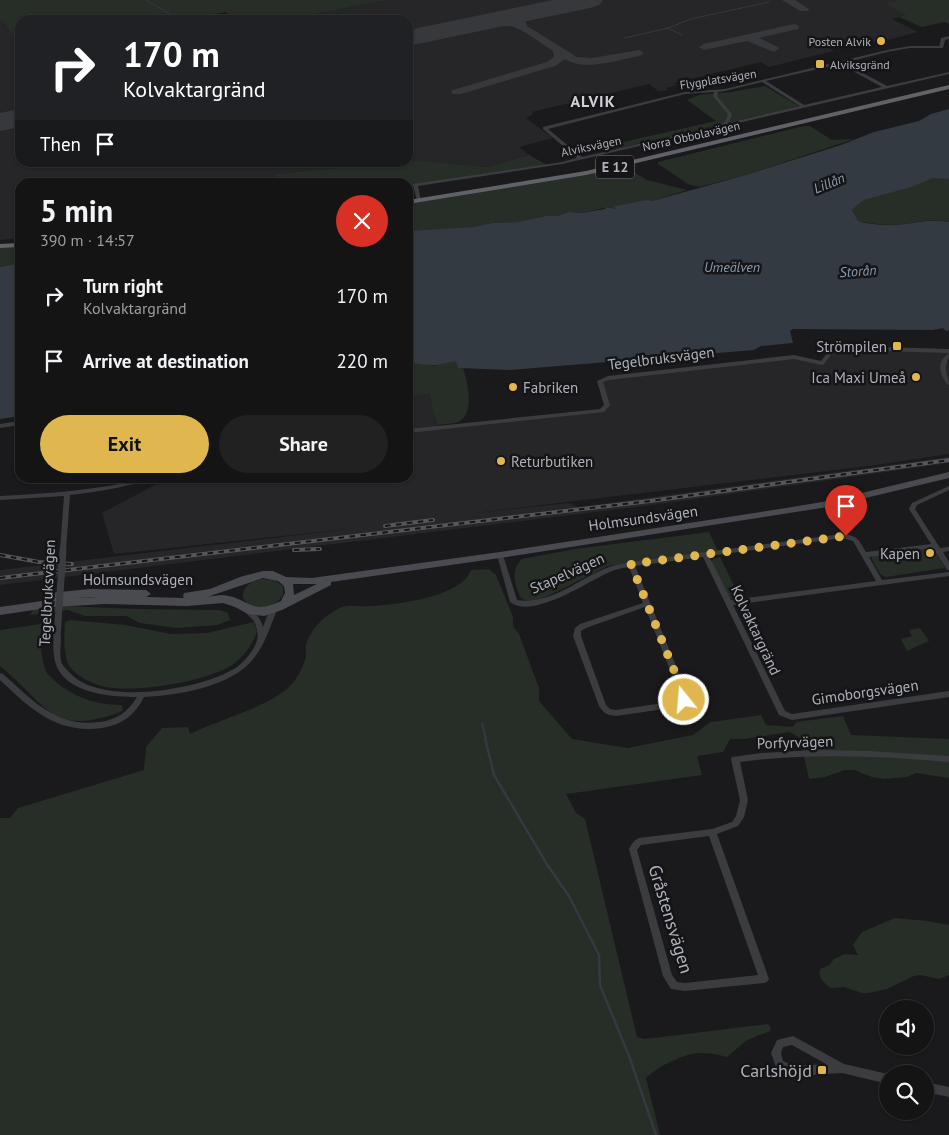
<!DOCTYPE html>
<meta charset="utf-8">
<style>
:root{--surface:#141415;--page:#212122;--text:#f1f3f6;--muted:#9d9ea0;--line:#333334;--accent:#e0b74e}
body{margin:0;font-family:"PT Sans",sans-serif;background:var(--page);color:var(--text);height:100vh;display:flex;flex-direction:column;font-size:19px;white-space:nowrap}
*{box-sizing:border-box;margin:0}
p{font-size:16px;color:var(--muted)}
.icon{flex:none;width:28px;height:28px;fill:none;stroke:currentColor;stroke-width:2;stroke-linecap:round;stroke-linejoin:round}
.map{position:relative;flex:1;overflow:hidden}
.side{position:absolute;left:15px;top:178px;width:398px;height:305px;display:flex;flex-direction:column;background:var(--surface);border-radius:15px;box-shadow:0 1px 4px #0004,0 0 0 1px var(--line)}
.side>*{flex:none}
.banner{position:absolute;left:15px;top:15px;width:398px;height:152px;border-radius:15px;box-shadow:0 1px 4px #0004,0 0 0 1px var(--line);background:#202124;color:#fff;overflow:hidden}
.controls{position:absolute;left:879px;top:1000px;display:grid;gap:10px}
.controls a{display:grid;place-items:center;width:55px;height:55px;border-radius:50%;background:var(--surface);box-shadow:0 1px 4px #0004,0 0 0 1px var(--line);font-size:25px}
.pin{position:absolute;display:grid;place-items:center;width:42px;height:42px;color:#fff;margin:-51px -21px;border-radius:50% 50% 50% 0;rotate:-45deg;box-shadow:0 0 5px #0007}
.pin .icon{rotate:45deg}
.me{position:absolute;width:55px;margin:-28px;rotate:343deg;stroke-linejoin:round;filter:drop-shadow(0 0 4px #0008)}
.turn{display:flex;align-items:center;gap:18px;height:105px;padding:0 25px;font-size:22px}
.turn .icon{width:65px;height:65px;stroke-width:2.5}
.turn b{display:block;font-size:35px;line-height:42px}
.then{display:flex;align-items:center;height:48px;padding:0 25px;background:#0003;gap:10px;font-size:19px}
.round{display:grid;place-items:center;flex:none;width:52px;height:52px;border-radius:26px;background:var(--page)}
.head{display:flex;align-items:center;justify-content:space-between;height:85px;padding:0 25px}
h1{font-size:30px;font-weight:700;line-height:38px}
.button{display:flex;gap:10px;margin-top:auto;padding:10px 25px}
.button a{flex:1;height:58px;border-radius:30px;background:var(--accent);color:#111;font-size:20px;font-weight:700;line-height:58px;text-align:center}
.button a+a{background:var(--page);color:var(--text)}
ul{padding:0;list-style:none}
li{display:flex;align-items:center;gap:15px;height:65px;padding:0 25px}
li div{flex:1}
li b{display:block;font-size:19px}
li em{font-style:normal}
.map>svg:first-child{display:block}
.built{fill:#262629}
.green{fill:#262e27}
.water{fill:#333a41}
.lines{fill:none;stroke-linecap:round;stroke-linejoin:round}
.stream-far2{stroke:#333a41;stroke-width:1}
.stream-far1{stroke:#333a41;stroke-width:2}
.stream{stroke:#333a41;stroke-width:2.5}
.taxiway{fill:#37383c;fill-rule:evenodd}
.runway{fill:#37383c;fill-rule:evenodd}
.minor{fill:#3b3c40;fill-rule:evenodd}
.tertiary{fill:#3b3c40;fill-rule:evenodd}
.secondary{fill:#494b50;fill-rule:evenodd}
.trunk{fill:#606268;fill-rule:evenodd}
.rail-casing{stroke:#54565b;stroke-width:4}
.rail{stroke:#151517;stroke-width:2;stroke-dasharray:5.5;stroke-linecap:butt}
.minor-bridge{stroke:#3b3c40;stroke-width:7}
.route{stroke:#e0b74e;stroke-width:9;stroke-dasharray:0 16.2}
.poi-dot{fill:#e0b74e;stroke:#151517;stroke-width:2}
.labels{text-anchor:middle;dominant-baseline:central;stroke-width:5;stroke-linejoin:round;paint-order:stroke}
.far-poi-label{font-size:12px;fill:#aeb1ba;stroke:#151517;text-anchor:end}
.far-street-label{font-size:12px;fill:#aeb1ba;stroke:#151517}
.shield{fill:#151517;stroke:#808289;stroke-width:1}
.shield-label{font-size:14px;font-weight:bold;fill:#aeb1ba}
.far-water-label{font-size:14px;font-style:italic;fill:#899cb1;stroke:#151517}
.poi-label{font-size:15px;fill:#aeb1ba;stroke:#151517;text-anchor:end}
.street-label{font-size:15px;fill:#aeb1ba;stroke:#151517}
.far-district-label{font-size:16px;font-weight:bold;letter-spacing:1px;fill:#ced0d6;stroke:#151517}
.near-street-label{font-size:18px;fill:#aeb1ba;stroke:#151517}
.near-poi-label{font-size:18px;fill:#aeb1ba;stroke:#151517;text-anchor:end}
</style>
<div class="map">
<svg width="949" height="1135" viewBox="0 0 949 1135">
<rect width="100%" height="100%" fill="#1a1a1c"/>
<path class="built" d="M387,0h512l-13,3 21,12 -15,4 26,13 -39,10 -9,-1 -19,5 -8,-1 -14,3 5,3 -65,16 -8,-5 -87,21 3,2 -11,3 2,2 -4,1h-6l-9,-7 -117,28 1,2 -7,4 27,20 -34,9 10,8 -42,12 -79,-7v-140h-125z
M0,20h2l18,25v117l364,1 -107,11v8h-257v56l-20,2z
M843,348l106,3v103l-73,11 -409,49 102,-11 8,4 32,-4 340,-46v6l-297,42 -652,80v-15l358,-42 -244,26 -12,-41 66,-35h240v-82l21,-2 9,35 168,-20 -6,-28 194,-24 27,6 3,-4z"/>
<path class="green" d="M0,0h387l-104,20h-50l-7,-8 -44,8h-162v25l-18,-25h-2z
M899,0h50v24l-5,-2 -22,5 -23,-10 7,-2 -21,-12z
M765,86l34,20 -183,43 -6,-4 106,-24 -29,-21 12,-5 32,-3z
M804,126h6l22,14 22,-1 -115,38 -40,10 -11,-3 -30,-20v-2z
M529,155l18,10 -139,21v-4h-131l-1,-8 108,-11 24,-1v-2h3l76,7z
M622,165l25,15 40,10 -35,11 -17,1 -21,8 -5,-3 -27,6 -14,-1 -10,4h-13l-27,6 -26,1 -17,4 -67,5v-30z
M936,177l13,2v43c-14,-4 -29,0 -44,2 -15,2 -33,0 -47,-3l-6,-11 12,-10z
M20,245v18l-20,4v-20z
M452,361l4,1 2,5 5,1c4,12 12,44 -3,53 -6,3 -16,3 -23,4l-8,-31 -21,2v-31l15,-2 10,3z
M709,532l9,19 -110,15 -68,34 -11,2 -8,-4c-6,-13 -11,-27 1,-39l53,-10z
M930,549l4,1 11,18 -59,9 -6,-3 -9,-16 3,-3z
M720,557l21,43 -6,1 -5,-3 -19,-35 2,-4z
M489,569l7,6 17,42v9l6,8 20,54v13l33,38 56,9 65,-13 18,-13 50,-7 5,10 27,2 3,-5 47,-6 8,19 98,4v39l-33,-5 -9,4 -23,2 -12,-2 -18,-7h-9l-20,7 -16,2 -9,-41 -10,-6 -46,7h-14l-7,13 -26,4 5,19 -136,19 10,19 9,6 52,218 8,2 123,-15 3,4 -1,3 -23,9 -20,17c-8,-2 -16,-4 -24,-4 -16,-1 -45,13 -57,25l14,57h-660v-317h10l8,-10 126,-38 2,-23 16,-19 26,-1 2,7c32,-16 68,-23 97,-45 8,-6 17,-23 19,-33 0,-4 -1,-8 0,-11 5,-17 20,-31 36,-38 8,-3 19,0 27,-1 27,-1 93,-9 102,-36z
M261,579l13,1 9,6v9c-8,14 -31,18 -40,3 -1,-12 8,-16 18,-19z
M65,606l72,3 82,1 9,3 2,7 -13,5 -40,3 -37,-5 -14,-7h-41l-17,-6 -38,5 3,-5z
M70,620l55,5 46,9 36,-1 47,-11 3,10c-5,13 -13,25 -25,33 -25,17 -101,29 -130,21 -11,-3 -24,-9 -32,-19 -7,-10 -6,-33 -5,-45z
M41,624c0,14 -1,34 5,47 1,3 5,6 8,9 18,17 43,25 68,25l1,6c-72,27 -74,-5 -123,-45v-36z
M920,628l9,13 -22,10 -6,-12 11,-3 -3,-6z
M895,918l32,3 22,4v50l-10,4 -19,-4 -6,1 -27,13 -18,4h-7l-18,-6 -13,1c-7,-5 -13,-10 -11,-19l9,-4 5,-6 11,-5 13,1 -5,-10 9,-13z"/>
<path class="water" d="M949,109v70l-16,-1 -22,9 -47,13 -12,10 6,11c13,4 33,5 47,3 15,-2 29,-5 44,-2v108l-3,1 -3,-3 -10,2 -140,-1 -3,2 3,12 -32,3 -7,4 -244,20 -52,-2 -2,-6c-7,-1 -13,3 -20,3 -10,1 -18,-3 -28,0v-133l1,-1 65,-4 18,-4 26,-1 27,-6h13l10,-4 14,1 23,-4 1,-2 10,2 -2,-3c11,0 29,-8 38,-5l87,-24 102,-32 33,-13 45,-11 12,-7z
M20,263v153l-20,3v-152z"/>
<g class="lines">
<path class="stream-far2" d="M146,0l34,20
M668,28l14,7
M625,38l43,-10 23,-9 78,-17"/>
<path class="stream-far1" d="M482,723l4,16"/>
<path class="stream" d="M485,738l9,37 54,91 21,30 30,59 1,30 29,71 27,79"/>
<path class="taxiway" d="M782,0h13l14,9 -1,2h-8z
M529,10l5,3 -9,7 2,6 50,31 15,1 47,-8 5,3 -5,3c-22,4 -54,16 -74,3l-10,7 -94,28h-8l-2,-2 2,-2 94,-28 7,-5 -1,-6c-13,-8 -27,-20 -40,-24 -10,-3 -27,2 -34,-5 9,-7 25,-4 36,-1v-4z
M794,24l4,1 1,2 -1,2 -39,9 19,9 1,2 -5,3 -27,-11 -43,9 -5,-3 5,-3z"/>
<path class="runway" d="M553,0h50l-4,5 -9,3 -182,38v-16z
M20,109v18l-20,4v-18z"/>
<path class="minor" d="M910,46h31l2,1 -2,1h-31l-23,4 -43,11 43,23 62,-14v2l-387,90 -144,22 3,15 -2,1 -2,-1 -4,-16v-1l149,-22 15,-4 -34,-29v-2l142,-35 40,-3 162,-39zM840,64l42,23 -78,18 -38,-24zM762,82l38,24 -73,17 3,-3 2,-6 -15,-18 1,-4 7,-1zM714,92l-1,4 15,18 -2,6 -5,5 -139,32 -34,-28 137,-35z
M847,346l102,3v4l-102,-3 -16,5 -7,9 -2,1 -28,-6 -185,21 -6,2 7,23 -6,7 -196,21v-4l192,-20 4,-4 -7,-24 11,-5 186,-21 27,6 6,-8z
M949,353c0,6 -3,8 -3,14 -1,6 3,11 3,18l-2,-1c-8,-11 -11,-22 2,-31z
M20,421v4l-20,3v-4z
M144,478h9l-1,1c-27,8 -54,13 -82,16l-4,55 -3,2 -3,-2 4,-54 -64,4v-4c49,-3 97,-5 144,-18z
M949,486v4l-32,15 -2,4 25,39 9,-1v4l-6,1 6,10v8h-2l-14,-22 -64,9 13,23 67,-8v4l-216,29 52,106 7,3 157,-23v6l-157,23 -13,-5 -76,-158 -68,9 53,129 -1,7 -9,5 -62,9c-8,-1 -12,-2 -17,-10l-26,-70 2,-8 5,-4 63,-21 -14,-36c-7,1 -13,2 -19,5 -22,9 -77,48 -100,30l-13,-47 3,-2 3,2 14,45c33,5 59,-19 87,-31 9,-4 18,-5 27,-7l211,-28c17,2 16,5 24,18l65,-8 -22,-35 3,-6zM842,538l11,3 23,40 -145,19 -22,-44zM645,607l35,88v4l-4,2 -60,9 -6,-1 -4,-4 -25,-69v-5l5,-3z
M247,607c7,4 14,11 16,20l7,-19h6l1,2c-7,17 -12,34 -23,48 -22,29 -76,37 -110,39 -9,18 -22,28 -42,31 -46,6 -71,-19 -102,-48v-7l3,1c29,26 54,54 97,48 16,-2 28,-10 37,-25 -30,0 -80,-5 -83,-42 -1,-7 -1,-14 0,-20h6l1,2c0,8 -2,19 1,27 2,3 5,6 8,9 31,34 132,17 167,-6 8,-6 18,-18 20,-27 2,-5 -1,-15 -3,-19 -3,-4 -8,-7 -11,-11z
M815,750l54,1 80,5v6c-70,-6 -140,-9 -209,0l8,38 -4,17 -6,9 -21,8 52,145 -2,3 -3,1 -79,8 -14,-2 -8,-13 -34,-127c2,-4 5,-9 10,-11l73,-9 20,-7 4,-6 4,-16 -9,-41 1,-2 29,-4zM709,836l49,139 -73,8 -8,-1 -5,-7 -35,-125 4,-5z
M793,1036l51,28 44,10v10l-46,-11 -48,3 -18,-9 -5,-14 6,-13zM792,1045l34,19 -32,2 -11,-5 -2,-8 2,-6z
M925,1082l24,5v10l-24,-5z"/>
<path class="tertiary" d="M949,36v3l-4,1 -2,8h-4l2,-10z"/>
<path class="secondary" d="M949,472v6l-121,29 -328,51 -169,24v3l-49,25 -18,6 -16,-2 -13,-7 -12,-4 -36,3 -82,-2 -51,3 -54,8v-8l49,-7 -4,-3 5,-4 40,-4 56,1 5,4 -5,3 38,1 -1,-2 1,-3 26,-4 30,-12 23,-6h10l13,6 26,1 188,-26 286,-44 42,-7zM263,578l15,3 6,5 1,7 -4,8c-31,15 -31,-3 -58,-6 -5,0 -11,1 -16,2zM293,584h24l-23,11zM90,597h10l-27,1z"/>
<path class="trunk" d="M949,85v4l-363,86 -178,29v-4l178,-29z
M20,243v4l-20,1v-4z"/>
<defs>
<path id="rail" d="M385,526l48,-6
M294,550l26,-1
M0,555l39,7 33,2
M0,578l650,-77 299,-41"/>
</defs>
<use href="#rail" class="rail-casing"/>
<use href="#rail" class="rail"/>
<path class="minor-bridge" d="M57,637l6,-87"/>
</g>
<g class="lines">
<path class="route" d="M684,700v-5l-53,-131 215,-28"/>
</g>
<g class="poi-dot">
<circle cx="881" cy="41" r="5"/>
<rect x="815" y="59" width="10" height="10" rx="2.5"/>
<rect x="892" y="341" width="10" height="10" rx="2.5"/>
<circle cx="916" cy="377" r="5"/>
<circle cx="513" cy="387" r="5"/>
<circle cx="501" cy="461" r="5"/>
<circle cx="930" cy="553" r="5"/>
<rect x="817" y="1065" width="10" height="10" rx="2.5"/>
</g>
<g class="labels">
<g class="far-poi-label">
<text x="871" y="41">Posten Alvik</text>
<text x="830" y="64" text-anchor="start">Alviksgränd</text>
</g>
<g class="far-street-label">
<text transform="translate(718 79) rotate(-9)">Flygplatsvägen</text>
<text transform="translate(691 136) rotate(-13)">Norra Obbolavägen</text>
<text transform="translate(591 146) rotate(-12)">Alviksvägen</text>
</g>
<rect class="shield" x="596" y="155.5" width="38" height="23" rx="4"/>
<g class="shield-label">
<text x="615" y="167">E 12</text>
</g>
<g class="far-water-label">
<text transform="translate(829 183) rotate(-22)">Lillån</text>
<text x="732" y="267">Umeälven</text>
<text transform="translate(858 271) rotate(-4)">Storån</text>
</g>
<g class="poi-label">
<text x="887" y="346">Strömpilen</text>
<text x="906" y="377">Ica Maxi Umeå</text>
<text x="523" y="387" text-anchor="start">Fabriken</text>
<text x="511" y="461" text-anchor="start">Returbutiken</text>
<text x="920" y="553">Kapen</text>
</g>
<g class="street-label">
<text transform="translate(661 358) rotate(-7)">Tegelbruksvägen</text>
<text transform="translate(643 518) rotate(-8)">Holmsundsvägen</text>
<text transform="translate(567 573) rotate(-24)">Stapelvägen</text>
<text x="138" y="579">Holmsundsvägen</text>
<text transform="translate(47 593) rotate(-87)">Tegelbruksvägen</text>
<text transform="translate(756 630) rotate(65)">Kolvaktargränd</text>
<text transform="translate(865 692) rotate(-8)">Gimoborgsvägen</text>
<text transform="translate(795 742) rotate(-2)">Porfyrvägen</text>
</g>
<g class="far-district-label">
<text x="593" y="101">ALVIK</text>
</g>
<g class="near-street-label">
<text transform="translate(671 919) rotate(73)">Gråstensvägen</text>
</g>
<g class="near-poi-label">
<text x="812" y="1070">Carlshöjd</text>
</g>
</g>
</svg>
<div class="controls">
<a><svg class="icon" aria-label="sound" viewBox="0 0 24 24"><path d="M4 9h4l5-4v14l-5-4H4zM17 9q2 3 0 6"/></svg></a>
<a><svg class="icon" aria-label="search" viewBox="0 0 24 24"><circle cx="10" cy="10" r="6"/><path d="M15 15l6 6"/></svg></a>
</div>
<div class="pin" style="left:846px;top:536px;background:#d93025"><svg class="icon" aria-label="arrive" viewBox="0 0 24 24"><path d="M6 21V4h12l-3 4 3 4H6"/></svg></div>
<svg class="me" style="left:684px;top:700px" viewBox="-20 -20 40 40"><circle r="17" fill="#e0b74e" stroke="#fff" stroke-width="3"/><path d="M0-11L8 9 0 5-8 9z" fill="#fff"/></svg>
<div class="banner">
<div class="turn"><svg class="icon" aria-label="right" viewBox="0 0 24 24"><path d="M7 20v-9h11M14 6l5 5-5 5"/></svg><div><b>170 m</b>Kolvaktargränd</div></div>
<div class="then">Then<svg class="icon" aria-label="arrive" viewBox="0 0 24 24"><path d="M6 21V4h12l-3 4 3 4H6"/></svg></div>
</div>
<section class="side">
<div class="head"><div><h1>5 min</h1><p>390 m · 14:57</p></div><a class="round" style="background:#d93025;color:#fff"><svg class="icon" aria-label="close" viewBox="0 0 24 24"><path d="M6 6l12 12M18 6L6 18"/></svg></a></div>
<ul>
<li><svg class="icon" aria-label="right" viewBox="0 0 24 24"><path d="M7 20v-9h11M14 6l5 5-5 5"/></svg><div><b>Turn right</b><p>Kolvaktargränd</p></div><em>170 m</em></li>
<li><svg class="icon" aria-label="arrive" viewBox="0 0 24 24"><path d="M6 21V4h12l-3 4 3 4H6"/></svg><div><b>Arrive at destination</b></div><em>220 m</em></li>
</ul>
<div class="button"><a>Exit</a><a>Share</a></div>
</section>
</div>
